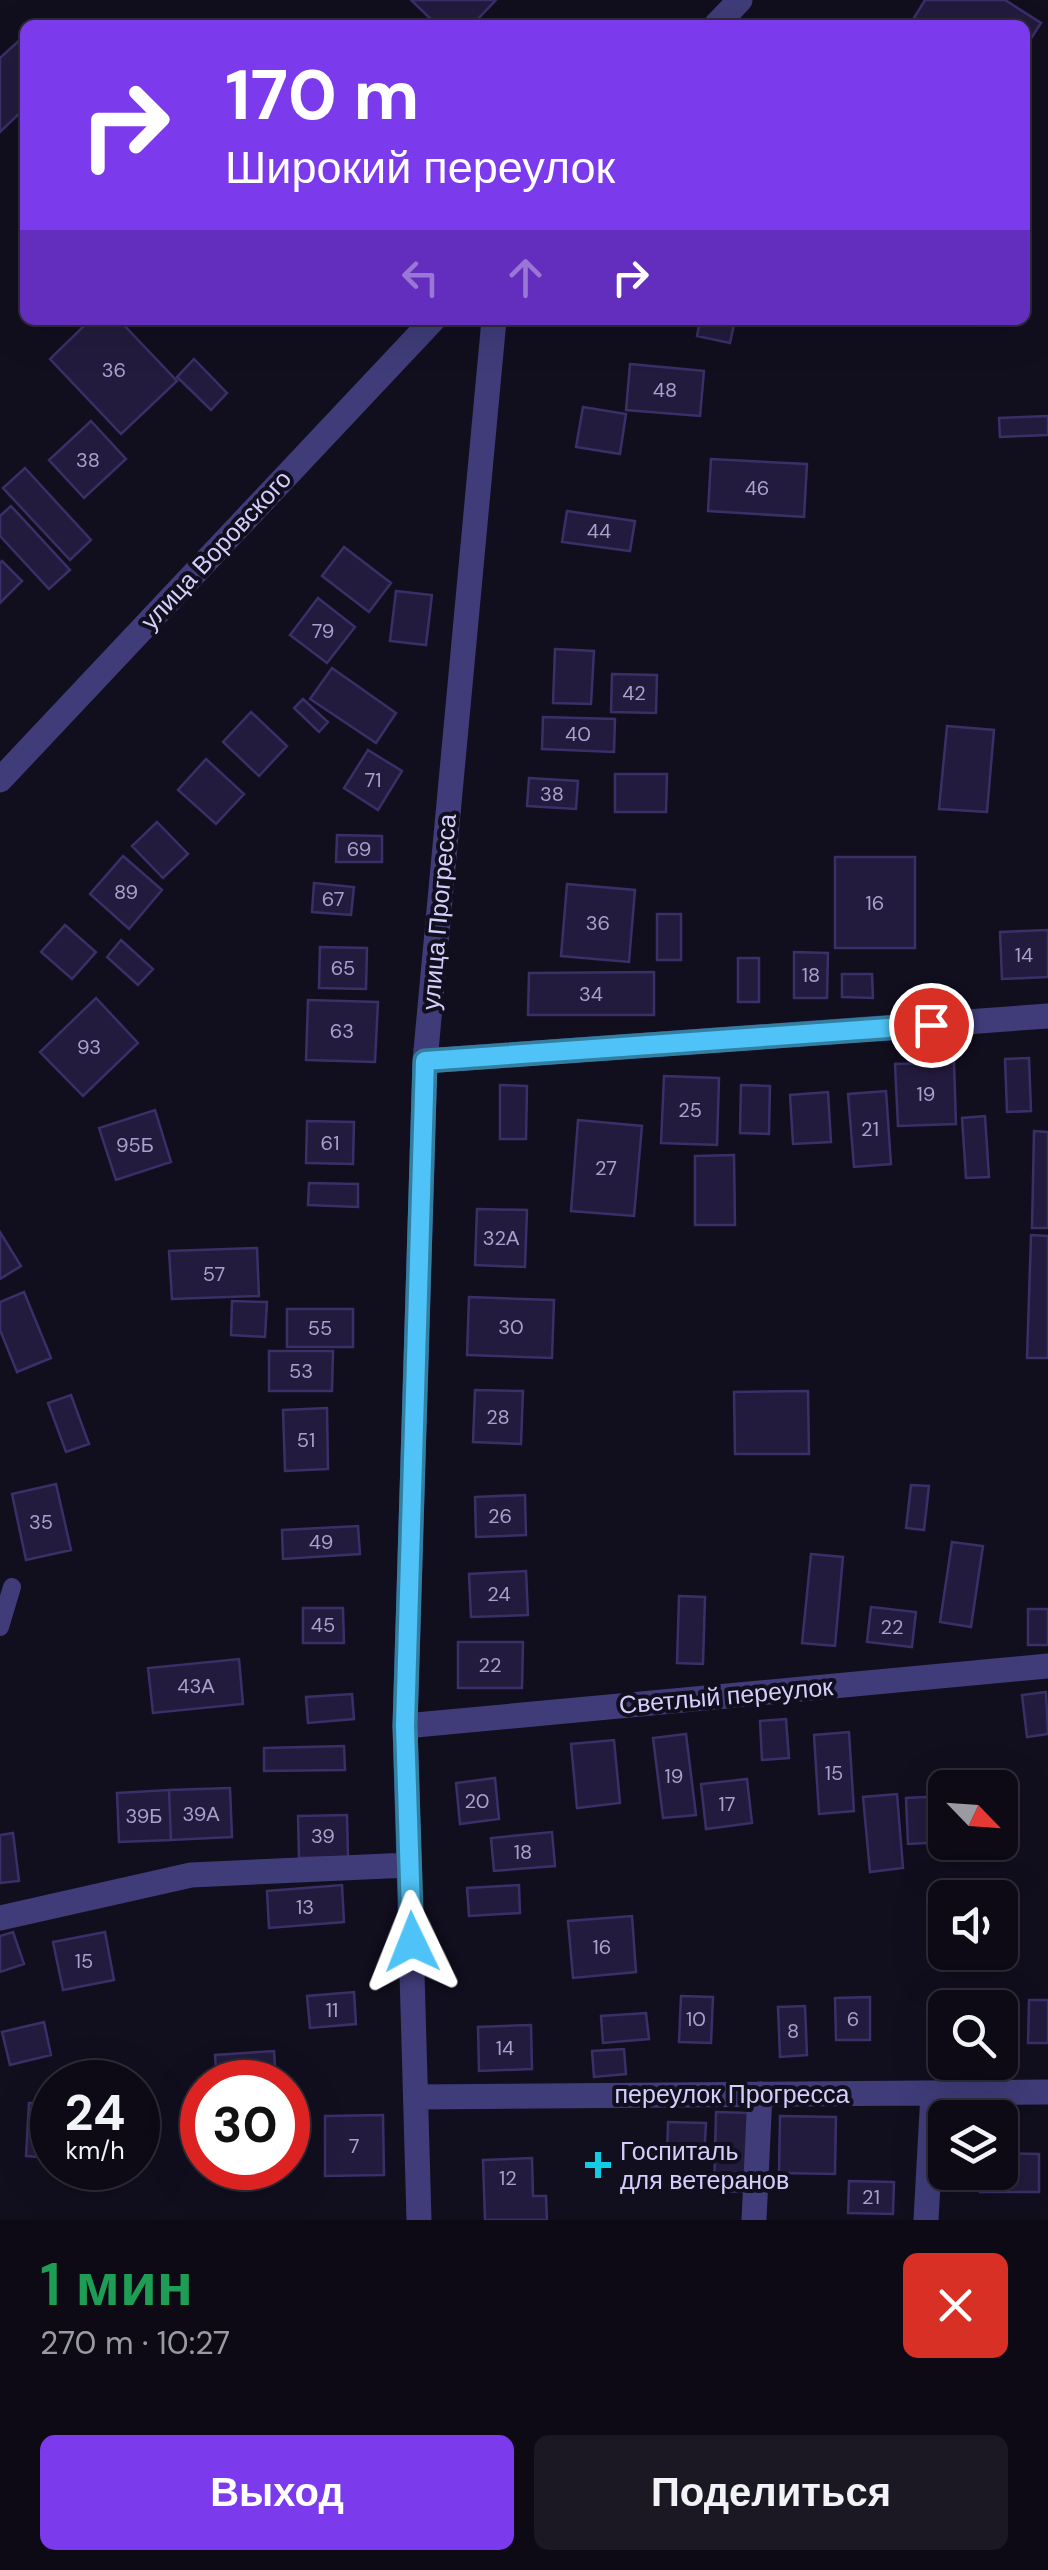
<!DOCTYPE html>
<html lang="ru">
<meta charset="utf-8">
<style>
:root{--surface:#0d0a16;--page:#1b1823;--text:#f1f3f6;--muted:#9a9aa1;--line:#2d2b35;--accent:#7c3aed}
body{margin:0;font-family:"DM Sans",sans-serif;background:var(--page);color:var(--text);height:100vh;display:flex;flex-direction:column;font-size:38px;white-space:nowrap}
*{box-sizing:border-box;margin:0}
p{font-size:32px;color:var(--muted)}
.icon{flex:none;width:55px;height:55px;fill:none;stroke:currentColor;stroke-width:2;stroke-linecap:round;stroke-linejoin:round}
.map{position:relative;height:2220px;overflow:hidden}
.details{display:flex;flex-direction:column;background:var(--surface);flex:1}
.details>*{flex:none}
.hud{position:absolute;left:20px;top:20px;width:1010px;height:305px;border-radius:15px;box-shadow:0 10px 40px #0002,0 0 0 2px var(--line);background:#7c3aed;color:#fff;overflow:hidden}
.needle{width:65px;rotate:115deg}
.buttons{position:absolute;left:928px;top:1770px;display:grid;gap:20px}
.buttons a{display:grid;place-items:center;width:90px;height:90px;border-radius:15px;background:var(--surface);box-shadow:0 10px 40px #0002,0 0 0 2px var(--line);font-size:50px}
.speed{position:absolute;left:30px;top:2060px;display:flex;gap:20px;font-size:50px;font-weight:700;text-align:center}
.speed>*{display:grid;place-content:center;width:130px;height:130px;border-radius:50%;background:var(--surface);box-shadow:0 10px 40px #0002,0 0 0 2px var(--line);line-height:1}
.speed small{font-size:25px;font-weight:400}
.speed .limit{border:15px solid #d22;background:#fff;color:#111}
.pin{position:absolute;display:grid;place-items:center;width:85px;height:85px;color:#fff;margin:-42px;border:5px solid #fff;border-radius:50%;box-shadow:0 2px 10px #0007}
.me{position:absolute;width:110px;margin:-55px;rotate:358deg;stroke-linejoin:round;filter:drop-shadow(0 0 8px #0008)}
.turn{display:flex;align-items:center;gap:35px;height:210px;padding:0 40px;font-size:45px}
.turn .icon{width:130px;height:130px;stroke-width:2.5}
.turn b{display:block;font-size:70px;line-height:85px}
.lanes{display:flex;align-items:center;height:95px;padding:0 40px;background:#0003;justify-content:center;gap:50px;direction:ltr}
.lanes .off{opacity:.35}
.round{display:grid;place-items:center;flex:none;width:105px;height:105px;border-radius:15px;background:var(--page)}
.headline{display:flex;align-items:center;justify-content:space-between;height:170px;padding:0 40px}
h1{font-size:60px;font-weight:600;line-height:75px;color:#1e9e55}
.cta{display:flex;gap:20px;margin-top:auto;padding:20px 40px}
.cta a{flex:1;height:115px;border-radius:15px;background:var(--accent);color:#fff;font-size:40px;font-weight:600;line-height:115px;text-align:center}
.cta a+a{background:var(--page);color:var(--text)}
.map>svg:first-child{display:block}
.building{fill:#231b3d;stroke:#3b2f68;stroke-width:2.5}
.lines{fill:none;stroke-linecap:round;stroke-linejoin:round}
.service{stroke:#3f3c79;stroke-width:18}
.minor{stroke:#3f3c79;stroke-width:25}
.route-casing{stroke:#337fa1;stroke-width:25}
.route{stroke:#4fc3f7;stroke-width:18}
.poi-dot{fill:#10cce5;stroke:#110e1e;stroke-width:4}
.labels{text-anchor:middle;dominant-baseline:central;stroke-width:8;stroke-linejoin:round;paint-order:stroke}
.number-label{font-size:20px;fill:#a8a1cc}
.street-label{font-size:25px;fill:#d4cefb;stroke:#110e1e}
.poi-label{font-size:25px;fill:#d4cefb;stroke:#110e1e;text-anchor:start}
</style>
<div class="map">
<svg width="1048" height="2220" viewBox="0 0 1048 2220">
<rect width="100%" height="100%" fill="#110e1e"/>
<path class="building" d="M411,0h85l-24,25h-35z
M925,0h80l36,23 -16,25v-23h-106l-7,-4z
M23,37l2,71 -25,24v-74z
M90,320h29l58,61 -56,53 -71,-75z
M700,320h35l-5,23 -33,-7z
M194,359l33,34 -16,17 -34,-33z
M630,364l74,7 -4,45 -74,-6z
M583,407l43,7 -6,40 -44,-7z
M1048,416v19l-48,2 -1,-19z
M91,421l35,38 -42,39 -35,-38z
M711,459l96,5 -3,53 -96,-6z
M25,468l66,72 -21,20 -67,-72z
M11,506l59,64 -21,19 -49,-53v-20z
M567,511l68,10 -5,30 -68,-9z
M344,547l47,36 -22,29 -47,-36z
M2,561l20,20 -22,22v-40z
M396,591l36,4 -6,50 -36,-4z
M318,598l37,29 -28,36 -37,-28z
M555,649l39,2 -3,53 -38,-1z
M332,668l64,45 -20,30 -66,-44z
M612,674l45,1 -1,38 -45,-1z
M303,699l25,23 -9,10 -25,-24z
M251,712l36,34 -28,30 -36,-34z
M543,717l72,2 -1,33 -72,-3z
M947,726l47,4 -7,82 -48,-3z
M368,750l34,21 -24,39 -34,-22z
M206,759l38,35 -28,30 -38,-34z
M615,774h52l-1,38h-51z
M529,778l49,3 -2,28 -49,-3z
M157,822l31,32 -25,24 -31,-32z
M337,835l45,1v26h-46z
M123,856l39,34 -33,39 -39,-35z
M835,857h80v91h-80z
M314,883l40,4 -3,28 -39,-3z
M567,884l68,6 -6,72 -68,-6z
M657,914h24v46h-24z
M65,925l31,27 -24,27 -31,-27z
M1048,930v47l-46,2 -2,-47z
M121,940l32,29 -15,16 -31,-28z
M320,947l47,1 -1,41 -47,-1z
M794,952l34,1 -1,45h-33z
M738,958h21v44h-21z
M654,972v43h-126l1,-42z
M842,974h30l1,24 -31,-1z
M96,998l42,45 -55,53 -43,-44z
M308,1000l70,2 -3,60 -69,-2z
M1029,1058l2,53 -24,1 -2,-53z
M954,1062l2,62 -58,2 -3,-62z
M664,1076l55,2 -2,67 -56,-2z
M500,1085l27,1 -1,53h-26z
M741,1085l29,1 -1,48 -29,-1z
M886,1091l5,73 -37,3 -6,-73z
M828,1092l3,50 -38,2 -3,-49z
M155,1110l16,52 -55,18 -17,-52z
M985,1116l4,61 -23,1 -4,-60z
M578,1120l64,6 -8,90 -63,-5z
M307,1121l47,1 -1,42 -47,-1z
M1034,1131l14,1v96h-16z
M734,1155l1,70h-40v-69z
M309,1183l49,1v23l-50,-2z
M477,1209l50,1 -2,57 -50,-2z
M0,1232l21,34 -21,13z
M1031,1235l17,1v122h-21z
M257,1248l2,48 -87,3 -3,-48z
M24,1292l27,66 -34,14 -17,-42v-28z
M469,1297l85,3 -2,58 -85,-3z
M232,1301l35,1 -2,35 -34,-2z
M287,1309h66v38h-66z
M269,1351h64l-1,40h-63z
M475,1390l48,1 -2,53 -48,-2z
M808,1391l1,63h-74l-1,-62z
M71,1395l18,49 -23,8 -18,-49z
M327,1408l1,61 -43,2 -2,-61z
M56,1484l15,66 -45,10 -14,-66z
M911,1485l18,1 -5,44 -18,-2z
M525,1495l1,40 -50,2 -1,-40z
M358,1526l2,28 -77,5 -1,-29z
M952,1542l31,4 -12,81 -31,-5z
M811,1554l32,3 -8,89 -33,-3z
M526,1571l2,44 -57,2 -2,-43z
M679,1596l26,1 -2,67 -26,-1z
M871,1607l45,5 -4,35 -45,-5z
M303,1608h40l1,35h-41z
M1028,1609h20v36h-20z
M458,1642h65l-1,46h-64z
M239,1659l4,45 -90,9 -5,-45z
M1046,1692l2,42 -21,3 -5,-42z
M352,1694l2,25 -46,4 -2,-26z
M786,1719l3,39 -27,2 -2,-39z
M849,1732l5,79 -35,3 -5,-79z
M686,1734l10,81 -33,3 -10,-80z
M614,1740l6,63 -43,5 -6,-64z
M344,1746l1,24 -81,1v-23z
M495,1778l4,41 -39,5 -4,-41z
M747,1779l5,44 -46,6 -5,-45z
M230,1788l2,49 -61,3 -2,-50z
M169,1790l2,50 -52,2 -2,-49z
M897,1794l6,74 -33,4 -7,-75z
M945,1796v46l-37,2 -2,-46z
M347,1815l1,42 -49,1 -1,-42z
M552,1832l3,34 -61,5 -3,-33z
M13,1833l6,48 -19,2v-48z
M342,1885l2,37 -75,6 -2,-37z
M519,1885l1,28 -51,3 -2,-28z
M632,1916l4,56 -63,6 -5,-57z
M13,1932l11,32 -24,8v-36z
M105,1932l9,48 -51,10 -10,-48z
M354,1992l2,32 -46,4 -3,-32z
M681,1996l32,1 -2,46 -32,-1z
M870,1997v43h-34l-1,-42z
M1029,2000h19v43h-20z
M805,2006l2,49 -27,2 -2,-50z
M646,2013l3,26 -46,4 -2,-27z
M44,2022l7,33 -41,10 -8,-33z
M531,2025l1,44 -53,2 -1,-44z
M624,2049l2,25 -32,3 -2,-26z
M274,2051l2,31h-59l-2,-27z
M29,2103l23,1v54l-26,-2z
M716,2112l33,1 -2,79 -33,-1z
M383,2115l1,60 -59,1v-60z
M780,2116l56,1 -1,57 -56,-1z
M668,2122l38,1 -2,37 -37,-1z
M1000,2153l39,1v38h-59v-20h20z
M532,2158l1,38h13l1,24h-62l-2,-60z
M849,2181l45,1 -1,32 -45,-1z"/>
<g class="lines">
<path class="service" d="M0,1627l12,-40"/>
<path class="minor" d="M716,25l24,-25
M0,780l433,-460
M425,1061l623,-45
M405,1726l643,-60
M0,1918l191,-43 218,-10
M416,2097l632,-5
M419,2220l-14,-494 20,-665 69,-741
M754,2220l6,-126
M926,2220l7,-127"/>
</g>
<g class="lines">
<defs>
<path id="route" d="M412,1942l-7,-216 20,-665 506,-36"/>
</defs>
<use href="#route" class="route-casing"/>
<use href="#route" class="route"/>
</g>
<path class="poi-dot" d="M593 2150h10v10h10v10h-10v10h-10v-10h-10v-10h10z"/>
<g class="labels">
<g class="number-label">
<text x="114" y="370">36</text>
<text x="665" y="390">48</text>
<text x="88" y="460">38</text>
<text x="757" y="488">46</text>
<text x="599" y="531">44</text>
<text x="323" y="631">79</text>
<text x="634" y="693">42</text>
<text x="578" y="734">40</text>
<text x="373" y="780">71</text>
<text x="552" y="794">38</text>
<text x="359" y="849">69</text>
<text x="126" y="892">89</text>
<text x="333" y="899">67</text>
<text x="875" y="903">16</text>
<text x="598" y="923">36</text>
<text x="1024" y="955">14</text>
<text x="343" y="968">65</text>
<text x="811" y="975">18</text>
<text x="591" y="994">34</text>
<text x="342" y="1031">63</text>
<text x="89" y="1047">93</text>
<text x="926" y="1094">19</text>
<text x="690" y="1110">25</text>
<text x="870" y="1129">21</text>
<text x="330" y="1143">61</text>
<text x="135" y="1145">95Б</text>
<text x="606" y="1168">27</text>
<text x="501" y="1238">32А</text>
<text x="214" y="1274">57</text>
<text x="511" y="1327">30</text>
<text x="320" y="1328">55</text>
<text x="301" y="1371">53</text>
<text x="498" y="1417">28</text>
<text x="306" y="1440">51</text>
<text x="500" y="1516">26</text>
<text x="41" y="1522">35</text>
<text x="321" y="1542">49</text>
<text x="499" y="1594">24</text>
<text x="323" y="1625">45</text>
<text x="892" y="1627">22</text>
<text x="490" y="1665">22</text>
<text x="196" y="1686">43А</text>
<text x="834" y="1773">15</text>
<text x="674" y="1776">19</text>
<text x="477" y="1801">20</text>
<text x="727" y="1804">17</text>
<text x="201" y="1814">39А</text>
<text x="144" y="1816">39Б</text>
<text x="323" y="1836">39</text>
<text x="523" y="1852">18</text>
<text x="305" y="1907">13</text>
<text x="602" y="1947">16</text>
<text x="84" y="1961">15</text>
<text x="332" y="2010">11</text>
<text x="696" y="2019">10</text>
<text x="853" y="2019">6</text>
<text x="793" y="2031">8</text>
<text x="505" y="2048">14</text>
<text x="354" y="2146">7</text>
<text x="508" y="2178">12</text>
<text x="871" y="2197">21</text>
</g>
<g class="street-label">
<text transform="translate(216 550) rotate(-47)">улица Воровского</text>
<text transform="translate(439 912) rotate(-85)">улица Прогресса</text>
<text transform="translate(726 1696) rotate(-5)">Светлый переулок</text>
<text x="732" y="2094">переулок Прогресса</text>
</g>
<g class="poi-label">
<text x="620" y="2151">Госпиталь<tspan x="620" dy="29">для ветеранов</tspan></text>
</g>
</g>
</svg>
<div class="buttons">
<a><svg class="needle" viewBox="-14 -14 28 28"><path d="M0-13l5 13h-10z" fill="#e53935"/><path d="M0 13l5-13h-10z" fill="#9a9aa1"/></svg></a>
<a><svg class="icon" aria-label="sound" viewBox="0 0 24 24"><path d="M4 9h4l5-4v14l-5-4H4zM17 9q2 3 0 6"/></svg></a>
<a><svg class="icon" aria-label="search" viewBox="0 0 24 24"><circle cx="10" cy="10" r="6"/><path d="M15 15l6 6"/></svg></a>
<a><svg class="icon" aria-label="layers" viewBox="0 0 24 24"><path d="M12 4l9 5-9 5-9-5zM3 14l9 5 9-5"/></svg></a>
</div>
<div class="speed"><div>24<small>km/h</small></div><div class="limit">30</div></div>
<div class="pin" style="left:931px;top:1025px;background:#d93025"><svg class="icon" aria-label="arrive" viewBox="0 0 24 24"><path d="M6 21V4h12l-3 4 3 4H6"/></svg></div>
<svg class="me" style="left:412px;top:1942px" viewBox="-20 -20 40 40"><path d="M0-17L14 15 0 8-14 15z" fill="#4fc3f7" stroke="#fff" stroke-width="4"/></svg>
<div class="hud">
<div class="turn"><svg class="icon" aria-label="right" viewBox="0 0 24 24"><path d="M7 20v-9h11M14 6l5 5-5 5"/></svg><div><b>170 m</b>Широкий переулок</div></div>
<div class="lanes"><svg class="icon off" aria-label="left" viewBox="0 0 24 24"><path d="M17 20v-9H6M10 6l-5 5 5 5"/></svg><svg class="icon off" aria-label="ahead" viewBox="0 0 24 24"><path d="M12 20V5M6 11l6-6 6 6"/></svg><svg class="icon" aria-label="right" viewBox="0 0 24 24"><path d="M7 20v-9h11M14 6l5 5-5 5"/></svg></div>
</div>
</div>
<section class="details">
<div class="headline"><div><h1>1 мин</h1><p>270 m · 10:27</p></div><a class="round" style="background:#d93025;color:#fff"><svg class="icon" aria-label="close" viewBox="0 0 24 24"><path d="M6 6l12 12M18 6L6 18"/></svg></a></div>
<div class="cta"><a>Выход</a><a>Поделиться</a></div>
</section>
